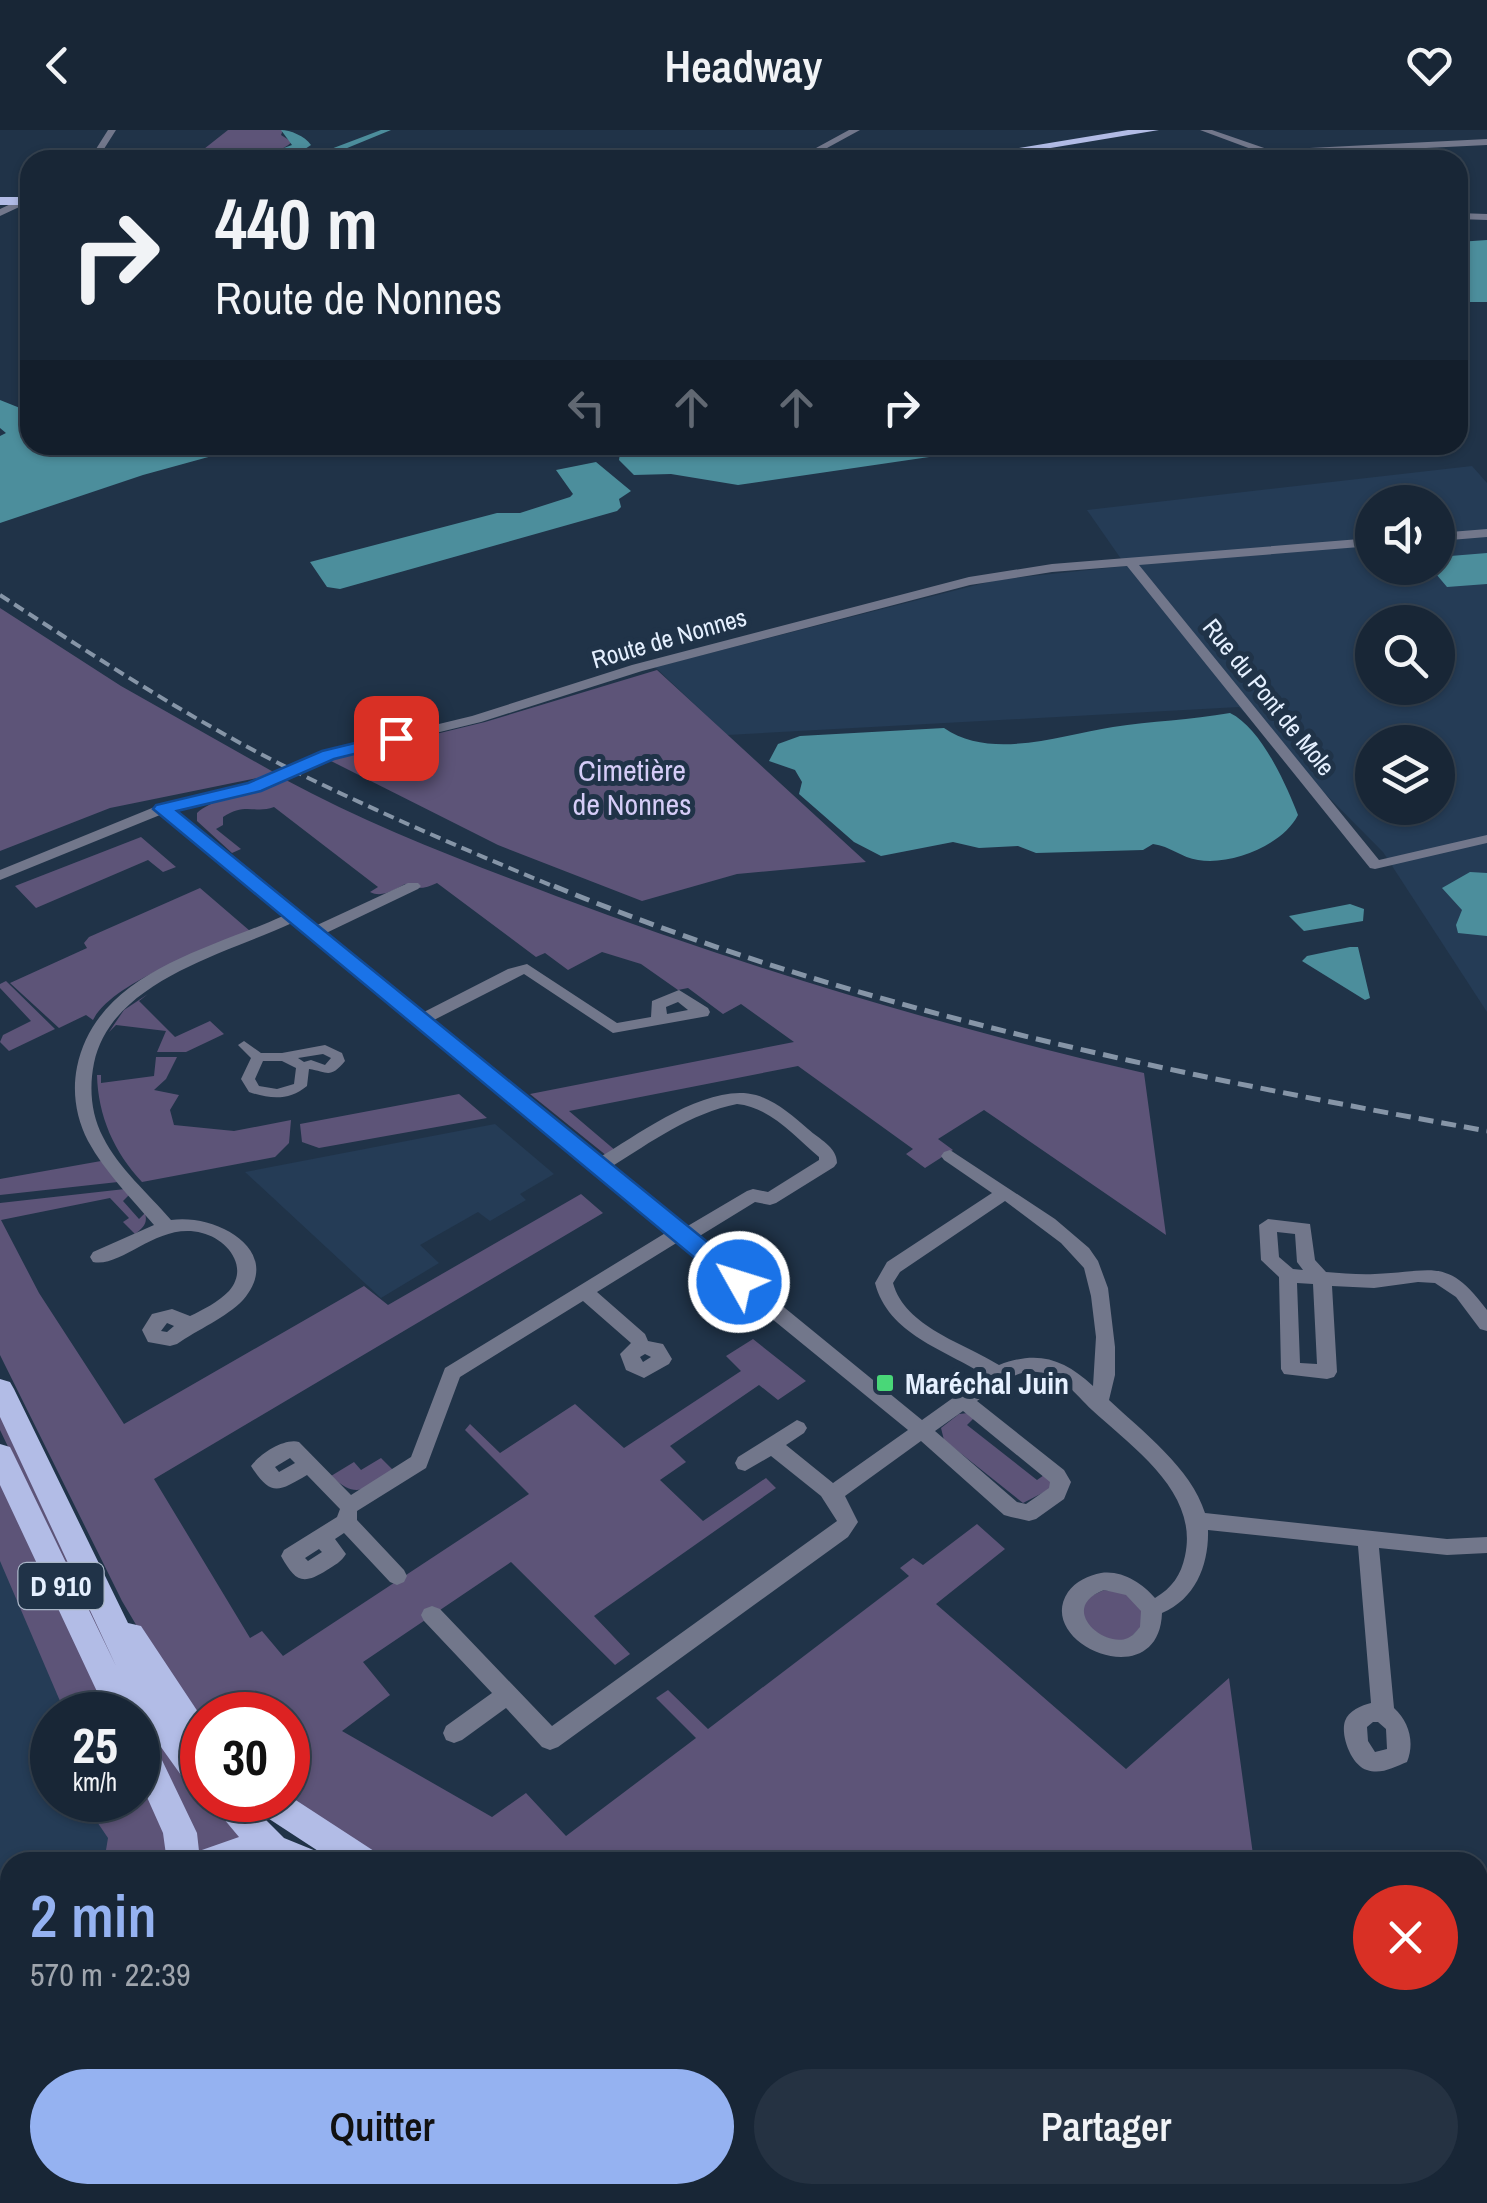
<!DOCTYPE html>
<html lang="fr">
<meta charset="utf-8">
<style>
:root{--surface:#182636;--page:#253242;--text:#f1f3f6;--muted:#9fa5ad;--line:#364351;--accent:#95b2f1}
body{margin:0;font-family:"Archivo Narrow",sans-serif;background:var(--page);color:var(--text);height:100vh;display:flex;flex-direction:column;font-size:38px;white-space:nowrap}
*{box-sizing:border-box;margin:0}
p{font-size:32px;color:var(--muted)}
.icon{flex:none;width:55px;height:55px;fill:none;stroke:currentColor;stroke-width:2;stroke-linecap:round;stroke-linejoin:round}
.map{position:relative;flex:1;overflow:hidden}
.side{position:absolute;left:0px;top:1722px;width:1488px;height:352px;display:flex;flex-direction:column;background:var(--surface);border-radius:30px 30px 0 0;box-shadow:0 2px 8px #0004,0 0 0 2px var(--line)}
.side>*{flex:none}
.hud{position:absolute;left:20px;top:20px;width:1448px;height:305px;border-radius:30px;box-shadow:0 2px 8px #0004,0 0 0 2px var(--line);background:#182636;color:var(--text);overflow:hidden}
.buttons{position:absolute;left:1355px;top:355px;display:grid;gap:20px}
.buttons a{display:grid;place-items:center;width:100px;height:100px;border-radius:50%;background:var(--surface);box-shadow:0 2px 8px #0004,0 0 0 2px var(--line);font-size:50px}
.speed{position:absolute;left:30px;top:1562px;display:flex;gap:20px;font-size:50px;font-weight:700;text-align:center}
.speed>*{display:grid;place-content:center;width:130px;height:130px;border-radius:50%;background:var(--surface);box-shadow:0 2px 8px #0004,0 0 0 2px var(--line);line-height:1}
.speed small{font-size:25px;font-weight:400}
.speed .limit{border:15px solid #d22;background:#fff;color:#111}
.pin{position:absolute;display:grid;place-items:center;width:85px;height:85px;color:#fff;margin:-42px;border-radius:20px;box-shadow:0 5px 15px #0006}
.me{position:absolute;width:110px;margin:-55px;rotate:309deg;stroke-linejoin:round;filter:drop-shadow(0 0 8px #0008)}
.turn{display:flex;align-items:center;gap:35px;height:210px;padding:0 30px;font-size:45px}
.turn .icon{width:130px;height:130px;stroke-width:2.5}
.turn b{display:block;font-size:70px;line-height:85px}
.lanes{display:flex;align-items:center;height:95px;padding:0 30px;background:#0003;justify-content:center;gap:50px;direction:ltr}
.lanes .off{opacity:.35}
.round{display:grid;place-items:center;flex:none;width:105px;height:105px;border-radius:52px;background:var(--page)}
.head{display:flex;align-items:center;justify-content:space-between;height:170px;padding:0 30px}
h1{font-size:60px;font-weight:600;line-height:75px;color:var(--accent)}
.cta{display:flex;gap:20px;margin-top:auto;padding:20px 30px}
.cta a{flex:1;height:115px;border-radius:60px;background:var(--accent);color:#111;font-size:40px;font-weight:600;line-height:115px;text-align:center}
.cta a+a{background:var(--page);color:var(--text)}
header{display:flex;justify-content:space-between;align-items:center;height:130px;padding:0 30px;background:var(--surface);font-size:45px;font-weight:600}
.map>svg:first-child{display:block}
.built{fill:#253c56;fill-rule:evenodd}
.green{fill:#5d5478}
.water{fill:#4c8e9c}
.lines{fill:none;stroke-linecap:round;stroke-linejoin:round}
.pedestrian{fill:#72778b;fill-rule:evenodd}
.minor{fill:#72778b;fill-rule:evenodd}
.primary{fill:#b2bce6;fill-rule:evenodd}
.rail-far1{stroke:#8695a7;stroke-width:4;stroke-dasharray:11 6;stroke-linecap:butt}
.rail{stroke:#8695a7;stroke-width:5;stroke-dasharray:15 8;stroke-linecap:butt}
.route{fill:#1a73e8;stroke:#114b97;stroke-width:2.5}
.poi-dot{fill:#49d778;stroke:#203348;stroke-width:4}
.labels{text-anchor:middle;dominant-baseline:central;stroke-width:10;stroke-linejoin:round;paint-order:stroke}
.far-street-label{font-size:25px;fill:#e5f0ff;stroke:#203348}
.shield{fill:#203348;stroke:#aab7c8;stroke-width:2.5}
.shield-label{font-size:28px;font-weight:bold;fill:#e5f0ff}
.park-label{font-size:30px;fill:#d5ccf7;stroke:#203348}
.poi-label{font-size:30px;font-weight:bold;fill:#e5f0ff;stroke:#203348;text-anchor:start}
</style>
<header><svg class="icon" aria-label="back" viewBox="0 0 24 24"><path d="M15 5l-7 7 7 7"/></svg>Headway<svg class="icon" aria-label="heart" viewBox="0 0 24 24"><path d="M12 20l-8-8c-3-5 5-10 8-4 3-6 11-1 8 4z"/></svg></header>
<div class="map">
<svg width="1487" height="2073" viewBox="0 0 1487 2073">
<rect width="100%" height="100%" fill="#203348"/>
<path class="built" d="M1472,336l15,17v529l-104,-160 -144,-145 -512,28 -72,-68 341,-87 130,-14 -39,-56zM1372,372h66v66h-66zM1372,492h66v66h-66zM1372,612h66v66h-66z
M495,994l59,50 -34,20 6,6 -36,21 -12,-9 -58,33 19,18 -58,35 -136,-126z
M0,1374l99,211h-47v85h86l18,62h-146v148l-10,1z
M1487,1757v236l-9,-29v-206z"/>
<path class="green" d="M228,0h55l-2,5 11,7c-27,23 -69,18 -102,18z
M0,478l121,78 156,88 -167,34 -110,43z
M657,540l209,192 -129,12 -95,27 -144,-56 -169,-85 156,-38z
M284,649c87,47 179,82 272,117 192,72 388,131 588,177l22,162 -182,-125 -46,29 15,11 -28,18 -19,-14 7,-5 -115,-83 -229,45 47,40 -9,5 -77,-62 264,-52 -53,-38 -18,10 -35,-26 -10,2 -37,-26 -39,-12 -34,18 -23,-17 -9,4 -99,-74c-11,5 -21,8 -32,1 -11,6 -23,14 -35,8l8,-5 -104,-80c-19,7 -29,-5 -51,10v8l-7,4 25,20 -9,4 -35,-32v-8c19,-18 61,-19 87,-34z
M141,707l35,30 -13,5 -15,-12 -112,48 -21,-22z
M200,758l50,43c-41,19 -136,49 -157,89l-7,-5 -27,13 -49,-45 77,-35 -3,-5 5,-6z
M6,851l49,48 -46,22 -9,-9 3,-7 28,-14 -31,-33v-4z
M148,864l-9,7 36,36 35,-16 14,13 -38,18h-29l9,-21 -50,-6 -7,7 15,-22z
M156,927h21l-11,22 -12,11 25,5 -9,15 4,15 60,6 57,-11 -2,23 -14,14 -133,25c-28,-30 -44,-66 -45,-107h4v8l53,-7z
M459,964l28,24 -168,30 -17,-6 -2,-18z
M101,1031l17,21 -118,13v-16z
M125,1059l4,6 -6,6 16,18 6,-6c3,11 -2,15 -10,21l-12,-12 6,-4 -19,-20 -109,22 38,73 85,131 240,-138 24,19 193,-111 22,19 -449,266 96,159 12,-7 21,25 246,-162 -64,-64 5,-6 30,29 75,-49 49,44 117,-77 -15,-15 27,-17 53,42 -28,19 -19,-15 -89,61 16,16 -26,18 43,41 63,-43 10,10 -182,128 36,38 -15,11 -104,-103 -148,100 27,33 -48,36 150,86 34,-24 40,43 130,-98 -40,-40 12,-8 40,39 201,-153 -9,-8 13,-10 10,7 54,-41 28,25 -69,55 190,165 103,-91 25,184h-869l-59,-32 -38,-30v-85h-86v8l-51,-73 -29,-49 -122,-246v-152z
M968,1283l7,4 -8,8 70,55 10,-7 7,14 -31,16 -79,-63 -3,-12 18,-14z
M0,1285l191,366 11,13v6h6l45,42 -60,19 -2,-33 -191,-398z
M381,1328l13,13c-29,17 -36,30 -63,5l23,-14 7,8z
M0,1348l110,237h-44l-66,-154z
M1104,1460l22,3 24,25 -26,26 -37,-13 -9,-29z
M138,1644l27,59 4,29h-65l4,-24 -21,-31 4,-7h47z
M0,1938h10v127h153l-32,8h-131z"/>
<path class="water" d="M281,0c9,0 24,6 30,15l-6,4 10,6 66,-25h10l-73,30h-9l5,-3 -11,-3 7,4 -59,2 41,-15z
M1487,110v62h-29v-60z
M0,270l30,12v33h222l-109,30 -143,48v-87l6,-3 -6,-5z
M615,315h396l-273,40 -67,-11 -37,1 -15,-15 1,-7z
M596,332l35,29 -12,8 2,8 -4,4 -277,78 -13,-2 -17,-25 187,-49h23l50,-16 3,-3 -17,-24z
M1487,423v31l-40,3 -16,-19h7v-11z
M1230,583c31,15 56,71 68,102 -15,30 -67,51 -100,45 -16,-2 -28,-14 -45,-16l-10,6 -107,3 -18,-7 -39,2 -26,-6 -72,14 -27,-14 -55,-48 3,-12 -7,-12 -26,-9 9,-17 22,-8 144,-8c48,33 117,7 169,-1 38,-6 78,-7 117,-14z
M1470,742l17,1v63l-29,-3 -2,-8 6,-15 -20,-22z
M1350,774l14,5 -1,12 -59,10 -15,-15z
M1350,817h8l12,51 -5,2 -63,-39 5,-5z"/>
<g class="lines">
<path class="pedestrian" d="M244,911l17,12h21l43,-8 17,8 3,8c-15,18 -17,11 -36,8l-2,17c-18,15 -37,13 -58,6l-8,-13 10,-21 -13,-13zM323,924l8,4 -6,7 -14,-5 -7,2 -6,-4zM263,931h19l14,7 -2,16 -17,5 -18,-3 -4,-7z"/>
<path class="minor" d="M108,0h8l-19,30h-8z
M849,0h11l-55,30h-11z
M1200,0h12l58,20 217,-11v6l-203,10 1,2 -4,3z
M30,65v7l-30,14v-7z
M1458,83l29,1v6l-29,-1z
M1487,399v8l-49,4v-8z
M1372,408v8l-233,19 240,295 108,-25v8l-112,26 -5,-1 -243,-302 -75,6 -82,13 -328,86 -161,51 -148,36 -73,32 -86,22 141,114 93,-43h10l3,3 -3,3 -94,45 98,79 86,-44 19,-5 90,59 34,-6 1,-16 27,-11 29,18 2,4 -2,4 -95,17 -89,-59 -92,47 168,136c39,-23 108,-75 156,-62 20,6 37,21 52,34 11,10 29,18 29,34l-3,4 -58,36 -6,2 -15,-3 -57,35 224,183 63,-45c-40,-25 -97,-41 -110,-92l12,-21 105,-69 -48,-33 -3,-4 3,-4 6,-2 105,69 34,29 9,13 10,27 7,59v28l-6,25c34,32 82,68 96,113l242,26 40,-2v16l-40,2 -68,-7 15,160c15,14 21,34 13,54 -13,5 -26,13 -40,8 -15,-4 -27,-34 -22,-49 3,-10 17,-16 26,-18l-13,-157 -150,-16c1,34 -12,69 -46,83 -3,84 -129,31 -94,-21 7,-10 21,-17 33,-19 21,-3 41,10 54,25 17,-10 26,-23 30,-42 14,-64 -52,-108 -93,-146 -17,-16 -30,-36 -55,-38 -25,-2 -41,15 -60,29l87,69 7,12 -7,17 -28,20 -7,2 -18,-4 -7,-2 -83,-74 -76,55 13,26 -10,15 -290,210 -8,3 -8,-3 -36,-39 -44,32 -8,3 -8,-3 -3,-7 3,-7 46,-33 -68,-72 -3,-6 3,-6 8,-3 8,3 112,117 285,-205 -16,-25 -50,-40 -26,15 -7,-2 -3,-6 3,-6 59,-37 7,3 3,5 -3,5 -18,12 47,38 75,-53 -230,-188 -81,50 48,42 3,7 15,3 9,15 -3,5 -25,14 -18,-8 -6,-16 11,-11 -48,-42 -123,76 -34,91 -69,43v9l47,50 3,6 -3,6 -7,3 -7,-3 -46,-49 -9,6 11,15c-5,8 -11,11 -19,16 -25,16 -32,11 -46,-14l3,-6 53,-33 3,-8 -33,-34c-29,17 -36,22 -56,-9 9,-12 33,-28 48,-24l52,53 60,-38 34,-89 222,-136 -375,-309c-67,31 -181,58 -198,140 -5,25 -3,51 9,74 16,32 45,56 68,83 44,-7 115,30 72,80 -16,17 -46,30 -66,44l-7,2 -22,-4 -6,-12 10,-16 20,-5 18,7c13,-6 28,-14 39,-25 21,-24 -2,-52 -27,-58 -44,-12 -79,35 -109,29l-3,-5 3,-5 61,-27c-23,-27 -49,-53 -66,-84 -12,-23 -16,-49 -11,-74 19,-94 131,-117 206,-151l-123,-101 -160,65v-10l157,-64 93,-22 73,-32 149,-36 160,-51 337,-88 83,-13zM678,872l10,8 -21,4 -1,-7zM737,974c33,3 58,33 82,53v3l-51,32 -15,-3 -6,2 -61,36 -75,-60c40,-25 80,-54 126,-63zM1005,1071l56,42 23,25 7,28 5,41 -3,49c-29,-27 -55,-36 -94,-21 -35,-22 -94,-38 -106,-82l7,-11zM167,1193l7,3 -7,6 -6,-1zM645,1224l6,3 -8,5 -3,-5zM963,1281l87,71 -1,6 -23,16 -9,-2 -82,-71zM290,1328l5,5 -16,9 -4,-5zM319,1419l3,3 -14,9 -3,-3zM1104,1460l22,5 15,16 -1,16c-4,4 -7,9 -12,11 -24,11 -71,-30 -24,-48zM1373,1592h5l8,7 1,20 -12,3 -7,-11 -1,-14z
M1268,1089l42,5 5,36 11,12c16,1 33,3 49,2 58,-2 72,-18 112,36v21l-7,-2 -24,-32 -21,-14 -17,-1 -44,6 -42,-2 5,86 -3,5 -7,2 -43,-5 -3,-5 -2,-92 -18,-17 -2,-35zM1277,1102l18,2 2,28 6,8 -10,-1 -14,-12zM1297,1153l16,1 4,80 -17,-1z
M469,2065h50l-3,8h-44z
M1128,2065h139l3,8h-145z"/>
<path class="primary" d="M1128,0h31l-180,30h-32z
M0,67h30v8h-30z
M0,1249l10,3 4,7 114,234 13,3 61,92v75l-11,-4 -53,-74h-30l-108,-230v-41l10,3 4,8 102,211 -116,-249z
M138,1599l11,4 48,100 2,18 40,-14 -31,-37h38l9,9 -4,-9h37v-5l86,56 4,11h-43l-78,-51 27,27 32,13 4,11h-153l-4,-29 -25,-56z
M1487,1762v32l-9,1v-32z
M1487,1802v32l-9,1v-32z
M10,1880v64h-10v-61z"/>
<path class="rail-far1" d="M0,465c94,61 188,123 288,173 89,44 180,83 272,121"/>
<path class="rail" d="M554,756c297,123 617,188 933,245"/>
</g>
<path class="route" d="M396,603l10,5 -3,4 -69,17 -73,32 -84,20 571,464 3,7 -3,6h-17l-578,-479 3,-4 92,-22 74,-32z"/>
<rect class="poi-dot" x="875" y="1243" width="20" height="20" rx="5"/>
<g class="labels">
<g class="far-street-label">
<text transform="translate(669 508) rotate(-16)">Route de Nonnes</text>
<text transform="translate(1269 567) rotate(51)">Rue du Pont de Mole</text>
</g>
<rect class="shield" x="18.5" y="1433" width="85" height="46" rx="8"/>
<g class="shield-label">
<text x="61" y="1456">D 910</text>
</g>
<g class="park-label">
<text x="632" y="640">Cimetière<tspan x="632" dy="34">de Nonnes</tspan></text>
</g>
<g class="poi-label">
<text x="905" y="1253">Maréchal Juin</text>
</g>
</g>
</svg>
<div class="buttons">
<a><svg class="icon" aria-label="sound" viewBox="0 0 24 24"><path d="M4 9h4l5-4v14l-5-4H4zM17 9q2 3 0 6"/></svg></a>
<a><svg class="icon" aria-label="search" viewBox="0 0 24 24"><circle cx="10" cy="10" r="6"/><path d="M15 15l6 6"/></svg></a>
<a><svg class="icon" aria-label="layers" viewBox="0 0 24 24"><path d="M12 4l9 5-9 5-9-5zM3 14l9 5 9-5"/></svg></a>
</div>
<div class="speed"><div>25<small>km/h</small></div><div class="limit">30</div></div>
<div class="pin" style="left:396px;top:608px;background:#d93025"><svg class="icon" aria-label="arrive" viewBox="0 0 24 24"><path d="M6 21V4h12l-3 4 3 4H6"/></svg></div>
<svg class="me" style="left:739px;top:1152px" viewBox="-20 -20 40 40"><circle r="17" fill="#1a73e8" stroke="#fff" stroke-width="3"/><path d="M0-11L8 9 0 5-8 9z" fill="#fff"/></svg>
<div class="hud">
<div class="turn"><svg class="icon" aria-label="right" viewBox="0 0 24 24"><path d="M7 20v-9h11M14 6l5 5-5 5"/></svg><div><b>440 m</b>Route de Nonnes</div></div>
<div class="lanes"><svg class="icon off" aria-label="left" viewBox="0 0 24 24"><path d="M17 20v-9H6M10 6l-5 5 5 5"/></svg><svg class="icon off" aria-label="ahead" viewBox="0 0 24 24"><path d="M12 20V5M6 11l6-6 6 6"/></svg><svg class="icon off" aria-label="ahead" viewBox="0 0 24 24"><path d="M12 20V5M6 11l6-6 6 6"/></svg><svg class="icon" aria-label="right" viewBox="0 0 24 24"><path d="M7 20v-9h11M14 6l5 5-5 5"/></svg></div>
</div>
<section class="side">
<div class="head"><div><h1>2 min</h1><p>570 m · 22:39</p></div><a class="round" style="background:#d93025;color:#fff"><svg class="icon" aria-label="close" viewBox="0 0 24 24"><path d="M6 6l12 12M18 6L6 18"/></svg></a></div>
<div class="cta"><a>Quitter</a><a>Partager</a></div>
</section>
</div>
